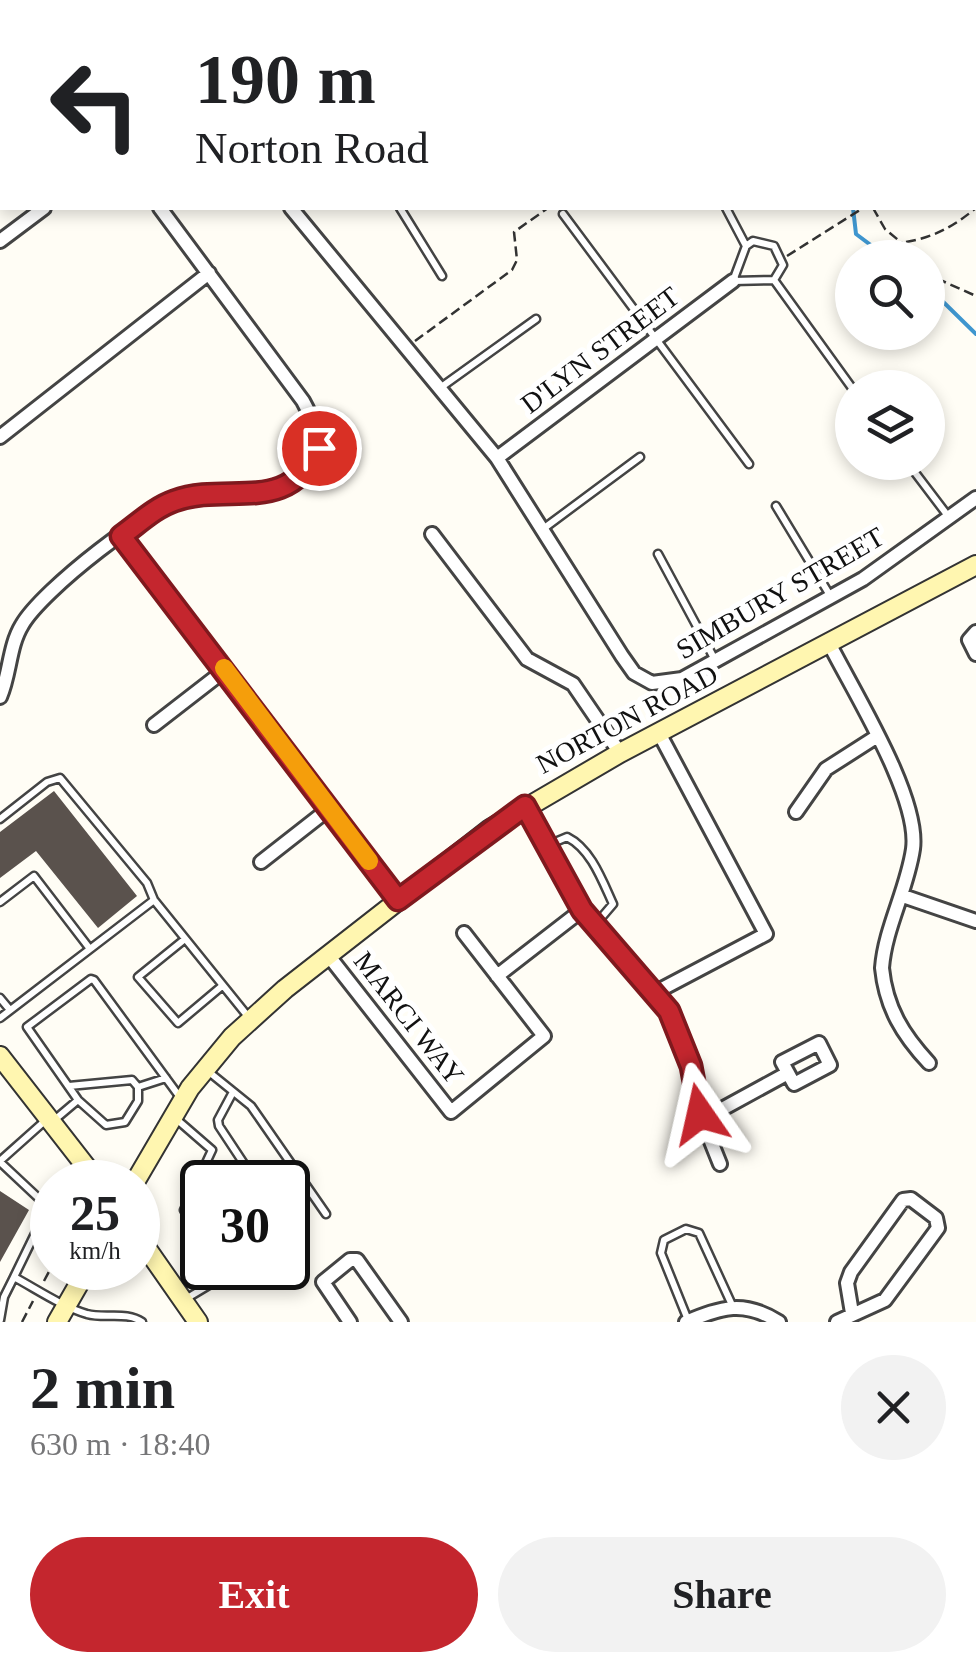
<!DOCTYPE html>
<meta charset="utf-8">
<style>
:root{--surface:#fff;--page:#f2f2f2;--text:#202124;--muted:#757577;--accent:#c4262e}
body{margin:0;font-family:Georgia,serif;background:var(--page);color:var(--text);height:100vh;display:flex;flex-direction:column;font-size:38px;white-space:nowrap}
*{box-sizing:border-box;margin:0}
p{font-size:32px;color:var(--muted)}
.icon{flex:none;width:55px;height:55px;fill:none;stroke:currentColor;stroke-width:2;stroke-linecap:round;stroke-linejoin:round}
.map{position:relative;height:1322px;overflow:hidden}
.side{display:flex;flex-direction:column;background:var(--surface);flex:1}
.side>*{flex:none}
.guide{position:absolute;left:0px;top:0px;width:978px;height:210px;box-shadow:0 5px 15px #0003;background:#fff;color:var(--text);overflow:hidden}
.buttons{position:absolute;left:835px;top:240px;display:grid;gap:20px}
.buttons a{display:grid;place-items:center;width:110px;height:110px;border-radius:50%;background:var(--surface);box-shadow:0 5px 15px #0003;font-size:50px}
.speed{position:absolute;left:30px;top:1160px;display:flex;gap:20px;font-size:50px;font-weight:700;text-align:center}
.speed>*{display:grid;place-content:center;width:130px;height:130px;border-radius:50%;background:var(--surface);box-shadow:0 5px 15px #0003;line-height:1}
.speed small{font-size:25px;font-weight:400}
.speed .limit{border:5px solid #111;border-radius:15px;background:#fff;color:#111}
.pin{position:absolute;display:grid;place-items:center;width:85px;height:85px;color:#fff;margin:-42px;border:5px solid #fff;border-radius:50%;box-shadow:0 2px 10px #0007}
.me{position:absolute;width:110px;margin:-55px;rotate:349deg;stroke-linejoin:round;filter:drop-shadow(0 0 8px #0008)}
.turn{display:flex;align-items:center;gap:35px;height:210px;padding:0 30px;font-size:45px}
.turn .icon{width:130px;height:130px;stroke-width:2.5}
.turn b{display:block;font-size:70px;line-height:85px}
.round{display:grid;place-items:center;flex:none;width:105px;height:105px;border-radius:52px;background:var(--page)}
.headline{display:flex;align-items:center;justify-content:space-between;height:170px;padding:0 30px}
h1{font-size:60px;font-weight:800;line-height:75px}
.cta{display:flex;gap:20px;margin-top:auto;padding:20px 30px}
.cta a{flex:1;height:115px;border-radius:60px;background:var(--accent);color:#fff;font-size:40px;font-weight:800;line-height:115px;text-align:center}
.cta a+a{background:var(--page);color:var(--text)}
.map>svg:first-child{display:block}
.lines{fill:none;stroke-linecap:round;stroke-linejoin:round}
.stream{stroke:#3f96cf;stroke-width:4}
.building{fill:#5a524d}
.lane-casing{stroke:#444;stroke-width:11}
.street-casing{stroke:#444;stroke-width:18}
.secondary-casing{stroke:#333;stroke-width:22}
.path{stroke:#333;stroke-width:2.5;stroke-dasharray:10 5;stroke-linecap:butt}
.lane{stroke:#fff;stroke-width:6}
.street{stroke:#fff;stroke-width:12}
.secondary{stroke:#fff6b0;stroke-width:18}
.route-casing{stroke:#7f191e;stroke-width:25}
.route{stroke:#c4262e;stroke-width:18}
.slow{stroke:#f59e0b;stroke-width:18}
.labels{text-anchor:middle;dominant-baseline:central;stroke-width:10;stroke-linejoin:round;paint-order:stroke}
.street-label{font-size:28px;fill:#111;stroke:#fff}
</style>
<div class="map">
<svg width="976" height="1322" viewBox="0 0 976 1322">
<rect width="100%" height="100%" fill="#fffdf5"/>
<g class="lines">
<path class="stream" d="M842,0l1,2
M853,208l3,26 32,24
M928,287l48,47"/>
</g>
<path class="building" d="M54,791l83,105 -39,32 -62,-77 -36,27v-46z
M0,1191l29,19 -29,52z"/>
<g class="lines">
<defs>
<path id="lane" d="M741,0l1,2
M975,155l1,2
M400,208l42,68
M726,208l20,38 -13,35 41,-1 78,108
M563,214l186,250
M746,246l7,-5 21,5 9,19 -9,15
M440,388l96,-69
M907,462l41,54
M776,506l55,91
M543,529l97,-72
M658,554l57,106
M0,819l47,-37 13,-4 87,105 7,17 96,119
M548,845l19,-8c24,12 35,43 46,67l-18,21
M0,902l34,-26 56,73
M185,939l-47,38 40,46 44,-37
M0,998l10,12
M0,1018l154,-118
M209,1072l42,34 75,108
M166,1078l-28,9v14l-13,21 -19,3 -28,-25 -51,-73 64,-48 3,1 88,120
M69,1086l63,-6 6,7
M233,1092l-15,28 1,6 37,56
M174,1117l38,33 -28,60 18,29
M52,1122l26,-22
M0,1161l47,-42
M0,1162l48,45 -34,70c24,13 47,29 73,37 18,5 40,-3 55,8
M288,1227l6,8
M184,1300l35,-21 5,-11
M0,1320l4,-23 10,-20
M688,1320l-27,-67 3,-13 22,-11 13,4 33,72"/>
<path id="street" d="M589,0l1,2
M58,2l3,-2
M282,2l2,-2
M542,2l5,-2
M0,48l2,-2
M0,189l2,3
M291,208l206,250 125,198 12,17 18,10 30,-4 181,-100 113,-81
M0,241l44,-33
M0,437l209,-164
M497,458l236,-177
M432,534l95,125 46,25 47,69
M121,536l277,364
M976,632l-7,8 7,14
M829,643c24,48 91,154 84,206 -6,41 -28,79 -31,119 4,40 21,67 47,95
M0,697c10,-23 9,-51 22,-72 20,-35 130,-121 168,-129 42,-7 82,8 116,-26 21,-22 10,-45 -3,-69l-143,-193
M154,725l71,-55
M525,806l57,104 87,101 13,26 18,77 20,50
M796,812l30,-43 50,-32
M261,862l69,-54
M903,896l73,25
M328,955l123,157 93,-76 -80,-103
M497,976l85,-66
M656,992l110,-58 -107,-201
M819,1043l11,22 -36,19 -12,-22z
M702,1120l86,-47
M350,1322l-27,-40 27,-22h7l44,62
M686,1322c36,-15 58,-22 93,0
M837,1322l48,-22 53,-72 -2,-10 -25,-19 -8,1 -52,72 -4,11 5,30"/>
<path id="secondary" d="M0,1056l98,126
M135,1182l55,-94 42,-51 53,-48 205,-160 130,-76 356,-188
M138,1236l60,86
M57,1322l31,-54"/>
</defs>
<use href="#lane" class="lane-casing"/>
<use href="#street" class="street-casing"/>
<use href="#secondary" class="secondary-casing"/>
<path class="path" d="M873,208l12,21 35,29
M906,242c29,-5 48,-16 70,-34
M787,256l76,-48
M928,266l10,13 38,17
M415,341l97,-71 5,-10 -3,-28 34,-24
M44,1281l8,-15
M22,1322l11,-21"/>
<use href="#lane" class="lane"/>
<use href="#street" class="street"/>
<use href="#secondary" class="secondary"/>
</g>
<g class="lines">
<defs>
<path id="route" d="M319,448c-32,69 -90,33 -145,53 -20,7 -36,23 -53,35l277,364 127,-94 57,104 87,101 22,55 9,48"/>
</defs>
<use href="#route" class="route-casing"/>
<use href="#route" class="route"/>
<path class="slow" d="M224,668l145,193"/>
</g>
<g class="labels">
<g class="street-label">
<text transform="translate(600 350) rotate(-37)">D'LYN STREET</text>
<text transform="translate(780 593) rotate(-30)">SIMBURY STREET</text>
<text transform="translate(627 719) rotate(-28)">NORTON ROAD</text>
<text transform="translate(409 1018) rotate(52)">MARCI WAY</text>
</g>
</g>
</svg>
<div class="buttons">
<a><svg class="icon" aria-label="search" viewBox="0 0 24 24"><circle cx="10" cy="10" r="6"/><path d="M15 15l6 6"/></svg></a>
<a><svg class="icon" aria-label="layers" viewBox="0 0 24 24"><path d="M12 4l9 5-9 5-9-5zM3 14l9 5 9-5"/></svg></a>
</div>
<div class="speed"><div>25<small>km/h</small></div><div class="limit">30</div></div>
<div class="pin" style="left:319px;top:448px;background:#d93025"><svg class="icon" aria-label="arrive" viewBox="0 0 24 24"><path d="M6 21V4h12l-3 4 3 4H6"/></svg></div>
<svg class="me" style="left:700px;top:1114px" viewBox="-20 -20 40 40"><path d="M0-17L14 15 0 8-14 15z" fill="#c4262e" stroke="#fff" stroke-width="4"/></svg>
<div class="guide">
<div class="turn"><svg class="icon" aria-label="left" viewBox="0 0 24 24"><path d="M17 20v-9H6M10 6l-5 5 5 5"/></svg><div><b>190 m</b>Norton Road</div></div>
</div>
</div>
<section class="side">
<div class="headline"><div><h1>2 min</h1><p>630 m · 18:40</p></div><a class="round"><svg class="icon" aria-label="close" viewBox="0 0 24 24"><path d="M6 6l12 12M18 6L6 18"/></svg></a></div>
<div class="cta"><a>Exit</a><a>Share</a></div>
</section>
